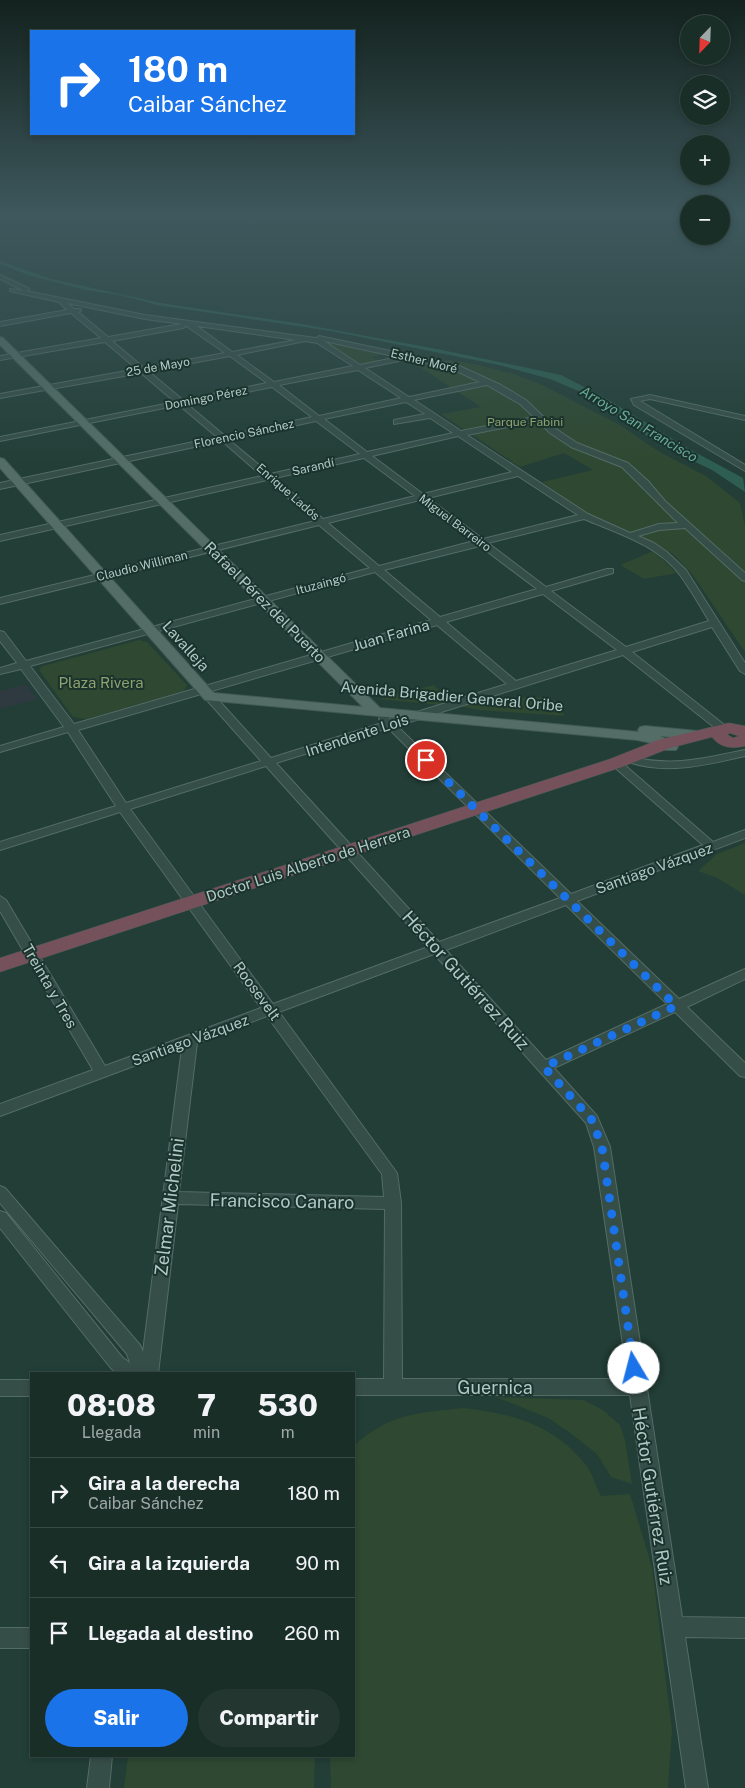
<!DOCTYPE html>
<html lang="es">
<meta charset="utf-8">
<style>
:root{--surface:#1a2e28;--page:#233630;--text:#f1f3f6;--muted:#9fa8a8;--line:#384a45;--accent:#1a73e8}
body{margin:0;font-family:"Public Sans",sans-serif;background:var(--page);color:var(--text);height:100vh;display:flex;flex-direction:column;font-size:19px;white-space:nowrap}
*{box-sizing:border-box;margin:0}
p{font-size:16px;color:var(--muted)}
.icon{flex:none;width:28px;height:28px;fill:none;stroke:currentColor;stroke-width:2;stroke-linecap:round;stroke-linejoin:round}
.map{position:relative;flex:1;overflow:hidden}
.sheet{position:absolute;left:30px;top:1372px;width:325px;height:385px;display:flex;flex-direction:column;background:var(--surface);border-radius:0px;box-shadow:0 2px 8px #0003,0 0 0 1px var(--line)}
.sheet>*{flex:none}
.guide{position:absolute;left:30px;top:30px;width:325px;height:105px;border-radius:0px;box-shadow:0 2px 8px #0003,0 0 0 1px var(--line);background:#1a73e8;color:#fff;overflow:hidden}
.needle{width:32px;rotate:203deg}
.controls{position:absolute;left:680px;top:15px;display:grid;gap:10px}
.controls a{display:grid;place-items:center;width:50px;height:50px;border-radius:50%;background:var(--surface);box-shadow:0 2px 8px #0003,0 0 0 1px var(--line);font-size:25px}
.pin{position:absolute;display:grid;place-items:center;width:42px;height:42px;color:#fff;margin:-21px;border:2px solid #fff;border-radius:50%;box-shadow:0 1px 5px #0007}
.me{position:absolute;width:55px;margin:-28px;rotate:352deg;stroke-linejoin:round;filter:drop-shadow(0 0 4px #0008)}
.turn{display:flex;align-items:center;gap:18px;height:105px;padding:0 15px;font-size:22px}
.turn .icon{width:65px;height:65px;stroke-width:2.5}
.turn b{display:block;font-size:35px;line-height:42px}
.eta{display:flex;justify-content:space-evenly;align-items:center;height:85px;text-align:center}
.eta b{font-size:30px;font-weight:800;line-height:35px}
.primary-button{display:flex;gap:10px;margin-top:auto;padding:10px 15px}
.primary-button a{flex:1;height:58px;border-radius:30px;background:var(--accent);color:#fff;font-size:20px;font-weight:800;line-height:58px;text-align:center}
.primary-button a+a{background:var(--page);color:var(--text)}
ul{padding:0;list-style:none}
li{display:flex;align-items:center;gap:15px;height:70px;padding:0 15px;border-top:1px solid var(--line)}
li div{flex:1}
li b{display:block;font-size:19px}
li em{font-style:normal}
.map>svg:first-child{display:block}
.medical{fill:#2e3a3f}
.green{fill:#2e4831}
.water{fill:#2d5e51}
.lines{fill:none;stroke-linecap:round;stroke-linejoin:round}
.minor-casing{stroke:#546c66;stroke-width:2}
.major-casing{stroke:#425a54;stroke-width:2}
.highway-casing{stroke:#415953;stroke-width:1}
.minor{fill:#364e48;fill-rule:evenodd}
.major{fill:#546e67;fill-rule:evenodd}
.highway{fill:#75525b;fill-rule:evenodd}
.route{stroke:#1a73e8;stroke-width:9;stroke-dasharray:0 16.2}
.labels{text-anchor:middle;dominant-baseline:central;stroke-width:4;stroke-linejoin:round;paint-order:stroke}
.far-street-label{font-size:12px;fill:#b1c9c4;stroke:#1b332d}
.far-park-label{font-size:12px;fill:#8ea16f;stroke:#1b332d}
.far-water-label{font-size:14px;font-style:italic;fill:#68ab98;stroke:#1b332d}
.street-label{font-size:15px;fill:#b1c9c4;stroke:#1b332d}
.park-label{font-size:15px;fill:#8ea16f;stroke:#1b332d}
.near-street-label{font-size:18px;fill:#b1c9c4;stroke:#1b332d}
</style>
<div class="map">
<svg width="745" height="1788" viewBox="0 0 745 1788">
<rect width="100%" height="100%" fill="#223e36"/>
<path class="medical" d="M26,684l11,15 -37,10v-18z"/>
<path class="green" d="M320,339l68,14 -16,4 6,4 -16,4z
M449,360l26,4 39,10 28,11 78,40 38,26 48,25 34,27 5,23v126l-53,-78 -19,-20 -17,-10 -64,-28 -50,-34 51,-12 -29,-17 -44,14 -79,-53 40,-7 -63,-41z
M653,551l24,22 -33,6 -24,-14z
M139,640l8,2 40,43 -3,6 -98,28 -13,-2 -34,-47 4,-4z
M434,685l14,15 -10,5 -60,-6z
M495,693c23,10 21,3 42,4 7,0 9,4 18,3l10,16 -87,-6 -19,-4z
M745,843v52l-28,-17 -19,-7 19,-17z
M496,1397l88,3 19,10 17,15 5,15 7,44 -21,-7 -14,-23 -28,-22 -21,-14z
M464,1408c49,6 89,16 122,57 6,8 10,21 15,31l29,-2 22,73 20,163 -4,58h-337l-1,-32h24v-310c33,-32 67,-34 110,-38z
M128,1756h187l-1,32h-190z"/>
<path class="water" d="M0,261l51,18 110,24 141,21 140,26 119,25 39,20 91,55 52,28 2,14 -33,-22 -52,-25 -72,-50 -38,-16 -51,-14 -168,-34 -174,-26 -37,-10 -34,-5 -55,-14 -31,-12z"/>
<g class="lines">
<defs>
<path id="minor" d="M0,275l28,13 1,1 -3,2 119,24 171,23 3,-2 138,29 44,20 25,15 30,29 21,14 51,20 20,18 17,20 80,72v8l-3,-1 -57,-52 -26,2 -21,6 16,7 13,9 19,18 59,93v11l-5,-3 -28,-44 -80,25 95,75 1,2 -1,2h-8l-96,-76 -226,71 174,168 132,-49 -91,-80 -2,-2 2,-2h8l93,81 32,-12v8l-168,63 102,98 66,-30v10l-58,28 58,56v14l-5,-1 -65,-64 -121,56 43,48 13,31 72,470 63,1v20l-60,-1 23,151h-22l-56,-393h-276v-16h30l1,-170 -207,-5 -20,170h-41l-7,-7 -110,-139v-17l6,2 116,144 8,6 -3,-9 -127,-151v-17l5,2 135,157 3,7 39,-304 -182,68v-12l93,-34 -93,-159v-15l6,4 99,166 156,-58 -141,-196 -120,38v-8l116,-36 -48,-74 -68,20v-6l64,-19 -43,-58 -21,5v-6l17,-5 -17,-22v-10l4,1 22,29 344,-93 -51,-43 -319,79v-6l315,-77 -48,-41 -267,61v-6l262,-59 -40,-35 -222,48v-6l217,-46 -38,-32 -179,36v-4l175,-35 -34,-29 -141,25v-4l137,-25 -32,-27 -105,18v-4l101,-18 -30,-25 -71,13v-4l67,-12 -8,-8 -49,-11v-2l14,2 -24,-12zM67,303l78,16 37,5 -74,13 -30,-25 3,-1v-2h-7zM185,325l40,28 -81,15 -32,-27 71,-13 2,-1zM197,326l99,14 -64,12zM305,341l12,2 36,23 -79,16 -37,-27zM324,341l74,16 -38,8zM230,356l37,27 -84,17 -35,-29zM408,359l44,10 28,13 -71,15 -44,-29zM358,370l43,28 -82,18 -40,-31zM487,385l33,19 14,13 -73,14 -47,-31zM272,387l40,30 -87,19 -38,-32zM406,402l19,12 -31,6v4l36,-6 23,15 -86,19 -43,-33zM316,421l44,33 -90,20 -41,-34zM538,421l12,12 21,14 51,20 56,56 -19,1 -29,9 -42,-19 -121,-79zM458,436l54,36 -89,22 -51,-38zM364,458l51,38 -92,23 -48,-41zM518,476l60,39 -95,24 -55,-41zM420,500l54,41 -95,25 -51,-43zM584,519c33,14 74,26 96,56 11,15 20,31 29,46l-83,26 -75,-56 62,-18v-4h-6l-61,18 -58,-44zM480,546l57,43 -97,28 -56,-47zM375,572l56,48 -357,104 -44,-58zM543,594l74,56 -101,31 -70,-59zM437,625l70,59 -116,36 -3,-3h-8l-1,2 3,4 -111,35 -57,-63h-8l-1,2 1,2 55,62 -135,42 -48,-73zM388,728l172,170 -121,44 -163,-179zM266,766l162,181 -155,57 -143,-195zM566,905l101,99 -121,56 -100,-110zM434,954l152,169 8,24 34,232h-226l-1,-176 -4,-30 -118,-161zM267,1016l115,158 2,23 -205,-5 18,-149z
M650,395l95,21v4l-95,-21 -10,2 105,64v6l-111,-66 -3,-6z
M745,750v6c-40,9 -77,19 -117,6l-2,-2 6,-3c42,10 72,1 113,-7z
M0,1380h31v16h-31z
M0,1628h31v20h-31z
M91,1756h21l-3,32h-22z"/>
<path id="major" d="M0,337l3,1 377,370 259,24 -1,-2 2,-3 5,-1 53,5 5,1 2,3 -2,3 -5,1 -38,-3 18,11 -2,3h-10l-14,-7 -15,-3 -432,-40 -205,-232v-10l4,1 210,234 149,14 -363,-362z"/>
<path id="highway" d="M729,723l16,3v20c-12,3 -25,2 -33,-9l-42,11 -48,19 -622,205v-14l610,-199 48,-19zM729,733l10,3 -6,2 -5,-3z"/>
</defs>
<use href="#minor" class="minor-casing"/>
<use href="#major" class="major-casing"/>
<use href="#highway" class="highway-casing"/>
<use href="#minor" class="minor"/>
<use href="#major" class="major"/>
<use href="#highway" class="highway"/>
</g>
<linearGradient id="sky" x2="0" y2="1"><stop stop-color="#13221e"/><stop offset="0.46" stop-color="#3e585d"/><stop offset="1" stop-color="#3e585d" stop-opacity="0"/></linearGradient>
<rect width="745" height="467" fill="url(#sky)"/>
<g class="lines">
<path class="route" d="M426,760l250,246 -132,61 48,53 10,27 32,221"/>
</g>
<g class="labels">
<g class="far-street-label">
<text transform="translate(424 361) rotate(14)">Esther Moré</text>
<text transform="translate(158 367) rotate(-10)">25 de Mayo</text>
<text transform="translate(206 398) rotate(-11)">Domingo Pérez</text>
<text transform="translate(244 434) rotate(-12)">Florencio Sánchez</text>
<text transform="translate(313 467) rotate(-13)">Sarandí</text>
<text transform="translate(288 492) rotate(41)">Enrique Ladós</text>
<text transform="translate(455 523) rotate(37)">Miguel Barreiro</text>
<text transform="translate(142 566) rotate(-14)">Claudio Williman</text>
<text transform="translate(321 584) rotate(-15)">Ituzaingó</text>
</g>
<g class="far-park-label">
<text x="525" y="422">Parque Fabini</text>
</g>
<g class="far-water-label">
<text transform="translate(639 424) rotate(31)">Arroyo San Francisco</text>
</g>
<g class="street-label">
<text transform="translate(265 602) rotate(45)">Rafael Pérez del Puerto</text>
<text transform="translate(391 635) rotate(-16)">Juan Farina</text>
<text transform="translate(186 646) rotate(48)">Lavalleja</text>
<text transform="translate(452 696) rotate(5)">Avenida Brigadier General Oribe</text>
<text transform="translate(357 735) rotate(-18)">Intendente Lois</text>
<text transform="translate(308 864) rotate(-18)">Doctor Luis Alberto de Herrera</text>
<text transform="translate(654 868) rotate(-20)">Santiago Vázquez</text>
<text transform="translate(50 986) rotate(60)">Treinta y Tres</text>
<text transform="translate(257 991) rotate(54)">Roosevelt</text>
<text transform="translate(190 1040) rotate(-20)">Santiago Vázquez</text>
</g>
<g class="park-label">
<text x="101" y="682">Plaza Rivera</text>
</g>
<g class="near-street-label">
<text transform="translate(466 980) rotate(48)">Héctor Gutiérrez Ruiz</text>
<text transform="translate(282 1201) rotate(1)">Francisco Canaro</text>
<text transform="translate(169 1207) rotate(-83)">Zelmar Michelini</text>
<text x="495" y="1387">Guernica</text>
<text transform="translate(653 1496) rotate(81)">Héctor Gutiérrez Ruiz</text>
</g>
</g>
</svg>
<div class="controls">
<a><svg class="needle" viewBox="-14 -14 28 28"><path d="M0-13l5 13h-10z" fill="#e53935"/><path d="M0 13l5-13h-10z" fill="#9fa8a8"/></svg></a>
<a><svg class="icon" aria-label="layers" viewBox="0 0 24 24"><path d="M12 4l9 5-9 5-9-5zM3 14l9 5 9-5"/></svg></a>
<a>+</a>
<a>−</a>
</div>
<div class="pin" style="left:426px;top:760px;background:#d93025"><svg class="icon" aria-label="arrive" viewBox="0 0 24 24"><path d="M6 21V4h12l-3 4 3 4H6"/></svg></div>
<svg class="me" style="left:634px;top:1368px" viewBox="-20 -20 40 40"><circle r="19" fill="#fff"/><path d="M0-13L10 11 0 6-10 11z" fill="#1a73e8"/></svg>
<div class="guide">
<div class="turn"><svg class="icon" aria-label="right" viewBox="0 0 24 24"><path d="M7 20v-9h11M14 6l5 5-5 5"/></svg><div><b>180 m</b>Caibar Sánchez</div></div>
</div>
<section class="sheet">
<div class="eta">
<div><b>08:08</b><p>Llegada</p></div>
<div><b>7</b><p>min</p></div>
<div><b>530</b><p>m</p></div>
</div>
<ul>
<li><svg class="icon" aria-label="right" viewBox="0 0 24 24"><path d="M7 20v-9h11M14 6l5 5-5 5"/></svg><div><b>Gira a la derecha</b><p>Caibar Sánchez</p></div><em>180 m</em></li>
<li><svg class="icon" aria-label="left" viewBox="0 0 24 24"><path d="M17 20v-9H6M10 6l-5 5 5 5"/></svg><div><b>Gira a la izquierda</b></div><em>90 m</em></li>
<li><svg class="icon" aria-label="arrive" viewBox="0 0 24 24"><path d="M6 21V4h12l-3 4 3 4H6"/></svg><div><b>Llegada al destino</b></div><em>260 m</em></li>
</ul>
<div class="primary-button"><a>Salir</a><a>Compartir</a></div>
</section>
</div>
